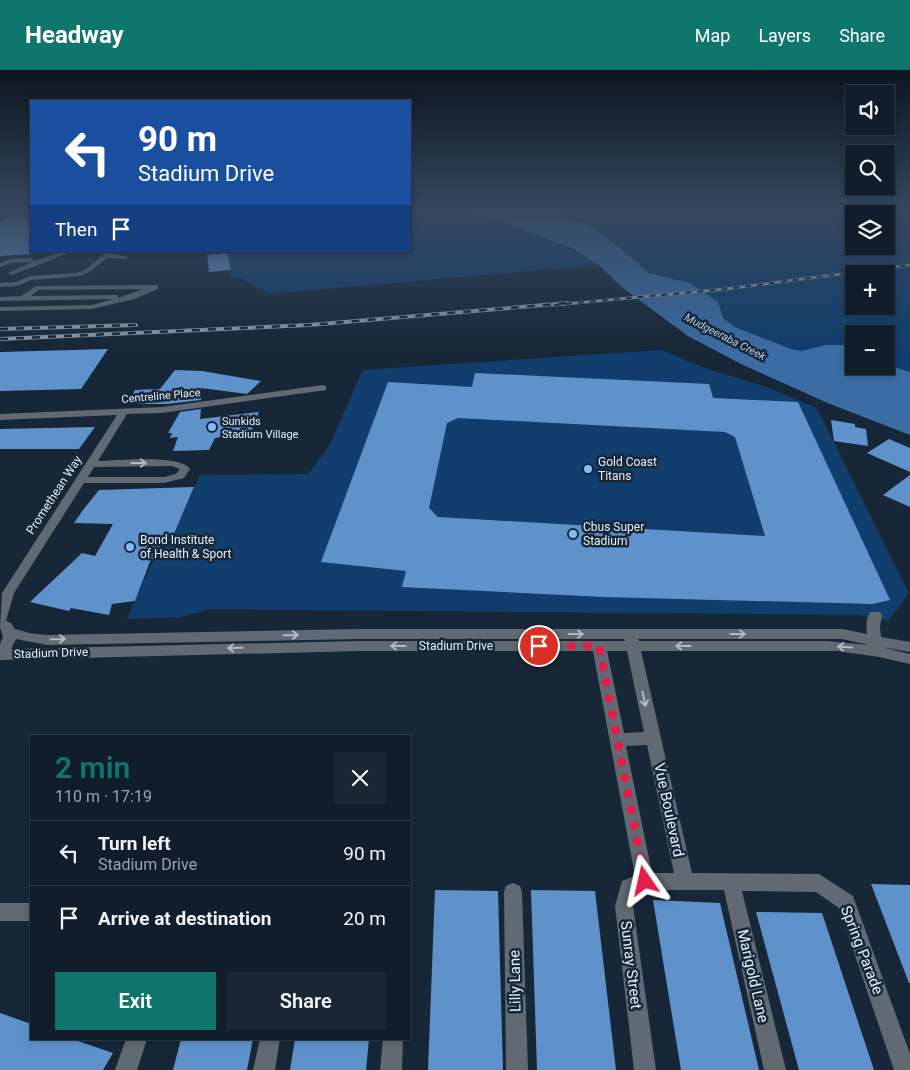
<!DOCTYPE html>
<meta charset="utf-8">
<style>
:root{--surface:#111d2a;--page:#1a2632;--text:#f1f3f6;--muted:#9ca2a8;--line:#303b47;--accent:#0f766e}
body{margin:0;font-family:Roboto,sans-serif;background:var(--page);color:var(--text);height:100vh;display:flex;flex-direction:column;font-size:19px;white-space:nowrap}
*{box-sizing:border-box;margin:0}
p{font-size:16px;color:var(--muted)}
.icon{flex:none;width:28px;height:28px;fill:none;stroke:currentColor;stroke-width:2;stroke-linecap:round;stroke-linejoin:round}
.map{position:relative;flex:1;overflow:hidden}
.details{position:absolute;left:30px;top:665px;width:381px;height:305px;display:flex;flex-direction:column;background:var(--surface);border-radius:0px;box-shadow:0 2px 8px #0003,0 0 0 1px var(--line)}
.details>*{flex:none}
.guide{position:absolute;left:30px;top:30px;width:381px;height:152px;border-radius:0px;box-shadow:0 2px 8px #0003,0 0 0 1px var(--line);background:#1a4fa0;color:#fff;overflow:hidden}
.tools{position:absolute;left:845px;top:15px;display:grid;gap:10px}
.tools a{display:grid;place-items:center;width:50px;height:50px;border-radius:0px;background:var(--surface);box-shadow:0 2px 8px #0003,0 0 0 1px var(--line);font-size:25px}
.pin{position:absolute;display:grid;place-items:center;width:42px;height:42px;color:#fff;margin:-21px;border:2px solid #fff;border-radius:50%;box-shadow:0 1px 5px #0007}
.me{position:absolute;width:55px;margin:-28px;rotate:349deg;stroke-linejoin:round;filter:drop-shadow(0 0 4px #0008)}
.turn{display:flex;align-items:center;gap:18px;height:105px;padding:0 25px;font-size:22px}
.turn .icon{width:65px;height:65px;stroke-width:2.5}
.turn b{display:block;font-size:35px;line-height:42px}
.then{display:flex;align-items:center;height:48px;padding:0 25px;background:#0003;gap:10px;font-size:19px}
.round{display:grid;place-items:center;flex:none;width:52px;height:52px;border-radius:0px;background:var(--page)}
.headline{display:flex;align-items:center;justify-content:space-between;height:85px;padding:0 25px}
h1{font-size:30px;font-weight:600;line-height:38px;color:var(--accent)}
.action{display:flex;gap:10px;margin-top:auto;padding:10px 25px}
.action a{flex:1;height:58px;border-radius:0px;background:var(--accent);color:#fff;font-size:20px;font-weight:600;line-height:58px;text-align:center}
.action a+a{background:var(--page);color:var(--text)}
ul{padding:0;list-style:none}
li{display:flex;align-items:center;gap:15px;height:65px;padding:0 25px;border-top:1px solid var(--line)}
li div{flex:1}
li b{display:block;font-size:19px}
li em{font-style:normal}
header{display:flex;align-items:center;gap:30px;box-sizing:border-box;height:70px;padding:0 25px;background:var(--accent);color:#fff}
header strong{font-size:24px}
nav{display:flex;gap:28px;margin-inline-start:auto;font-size:18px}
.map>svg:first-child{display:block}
.green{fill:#113e6d;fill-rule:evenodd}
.water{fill:#3b6ca3}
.building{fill:#5f92cb;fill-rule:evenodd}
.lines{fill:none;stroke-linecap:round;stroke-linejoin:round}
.minor{fill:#616972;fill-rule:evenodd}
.rail-far1-casing{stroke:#8996a4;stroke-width:3}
.rail-casing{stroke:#8996a4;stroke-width:4}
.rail-far1{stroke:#172738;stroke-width:2;stroke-dasharray:6;stroke-linecap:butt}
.rail{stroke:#172738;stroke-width:2.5;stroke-dasharray:8;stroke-linecap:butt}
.oneway{stroke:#b0b9c4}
.route{stroke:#e11d48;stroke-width:9;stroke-dasharray:0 16.2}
.poi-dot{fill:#85bbfb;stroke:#172738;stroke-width:2}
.labels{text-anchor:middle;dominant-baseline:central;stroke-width:5;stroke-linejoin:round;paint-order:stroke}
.far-water-label{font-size:11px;font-style:italic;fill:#b4cfef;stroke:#172738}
.far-street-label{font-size:11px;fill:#e4eefa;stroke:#172738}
.far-poi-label{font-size:11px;fill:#e4eefa;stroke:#172738;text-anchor:start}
.poi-label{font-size:12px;fill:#e4eefa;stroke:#172738;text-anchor:start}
.street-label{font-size:12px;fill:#e4eefa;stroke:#172738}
.near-street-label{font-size:15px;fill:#e4eefa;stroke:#172738}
</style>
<header>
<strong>Headway</strong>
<nav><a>Map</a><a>Layers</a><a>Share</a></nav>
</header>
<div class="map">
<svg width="910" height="1000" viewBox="0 0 910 1000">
<rect width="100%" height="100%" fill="#172738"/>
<path class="green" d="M410,139c14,0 29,-1 42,0 52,7 103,30 147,56l-331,29 -30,-17 -6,1 -5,-27h183z
M555,139h355v163l-24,-8v-30h-32v14l-12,-3h-17l-24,6 -10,-2 -56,-22 -12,-9 -4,-9 -56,-33 -14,-3 -31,-27 -31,-22zM854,144h32v32h-32zM854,204h32v32h-32z
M661,280l46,19 57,17 53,22 92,185 -21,28 -29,-6 -648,-6 -30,8 -54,2 35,-78h9l29,-66 108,-1 21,-28 34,-76z"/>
<path class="water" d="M450,139l105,1 32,14 31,22 31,27 41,10 28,19 5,16 12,9 56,22 10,2 24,-6h17l12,3v18h32v-2l24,8v63l-80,-31 -89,-40 -53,-28 -65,-48 -24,-23 -28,-17 -70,-27z"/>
<path class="building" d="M31,147v37l-31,2v-34l5,-4z
M227,183l4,17 -22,2 -2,-17z
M108,279l-27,40 -81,2v-39z
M175,300l27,1 59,10 -14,13 -46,-6v12l-34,4h-39l7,-14 25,-1z
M475,303l234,11 4,14 85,4 92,198 -17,4 -269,-7 -202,-10 4,-16 -85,-9 67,-180 84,5zM458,348l267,14 10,5 30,99 -327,-19 -9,-9 18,-85z
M201,339l-1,10 59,-7 -8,20 -36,6 -6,12 -36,1 5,-14 -8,1 2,-5h-4l12,-21z
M831,350l24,4v3l11,2 2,17 -34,-5z
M95,357l-16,22h-79v-20z
M889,369l21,9v24l-43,-19z
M910,405v32l-27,-12z
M194,417l-23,54h-9l-8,18h-3l-16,42 -23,3 -3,11 -38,-7 -2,3 -39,-9 52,-49 13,3 18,-32 -39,-1 9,-13 16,-20z
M871,814l39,1v98h-1z
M435,820l63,1 5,179h-75z
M531,820l64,1 21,179h-79z
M653,830l67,3 39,167h-78z
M756,842l66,1 52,157h-75z
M0,943l31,11v15h41l41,14 -10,17h-103z
M181,969h72l-6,31h-74z
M295,969h74l-3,31h-76z"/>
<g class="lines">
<path class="minor" d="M64,181h10l-62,24 -4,-2 2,-1 22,-10 -21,1 -11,4v-4l10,-4 21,-1 2,1 1,2z
M108,181h7l-3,3 17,3 -3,2 -19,-1 -18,14 -9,4 -49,4 -14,6 -17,1v-4l16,-1 14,-6 47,-3 8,-3z
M155,215h3v4l-24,10 -42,10 -92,2v-4l92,-2 21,-6 -113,2v-4l21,-1 15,-10zM143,219l-25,9v-3h-3l-84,1 7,-6z
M323,315l3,1v4l-164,23 -35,1 -29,47c19,0 82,-7 92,8l-6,9 -20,5h-80l-70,110 -8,28 5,2 4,6 14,4 18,2 312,-6h483l25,5c-1,-8 -1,-15 3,-22h10l2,3 -2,11 1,11 29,5v10l-28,-5 28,7v10l-31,-7 -42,-6h-196l51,222 127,1 34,22 57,158v16h-16l-55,-162 -23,-16 -74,-1 44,179h-22l-40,-180h-79l-9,3 -3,13 23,164h-22l-19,-164 7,-25 13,-5 -42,-225h-234l-359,9v-16l3,-7 -3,-10 2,-34 115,-178 -117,5v-6l162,-7zM172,396l8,3 -4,5 -12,3h-76l6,-10zM16,569l31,6 312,-6h265l1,2h-266l-348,8zM638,569h204l27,6 -43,-4h-187zM607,581h20l17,81 -20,1zM647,675l27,128h-22l-26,-127z
M513,813l7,3 2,6 6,178h-22l-2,-178 2,-6z
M0,833h31v18h-31z
M126,969h21l-10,31h-22z
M260,969h20l-5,31h-22z
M383,969h20l-1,31h-22z"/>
<defs>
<path id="rail-far1" d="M554,235l172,-16 184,-24"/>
<path id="rail" d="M0,259l136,-4
M0,269l309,-14 259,-22"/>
</defs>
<use href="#rail-far1" class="rail-far1-casing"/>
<use href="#rail" class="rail-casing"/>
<use href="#rail-far1" class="rail-far1"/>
<use href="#rail" class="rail"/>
</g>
<defs><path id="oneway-shaft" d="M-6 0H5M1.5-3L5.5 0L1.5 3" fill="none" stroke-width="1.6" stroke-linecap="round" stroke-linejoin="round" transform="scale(1.25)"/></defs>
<g class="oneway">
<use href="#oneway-shaft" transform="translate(139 393)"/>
<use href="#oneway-shaft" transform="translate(576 564)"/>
<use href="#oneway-shaft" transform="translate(738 564)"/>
<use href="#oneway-shaft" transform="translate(291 565) rotate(-1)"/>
<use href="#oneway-shaft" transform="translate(58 569) rotate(-1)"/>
<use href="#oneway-shaft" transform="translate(398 576) rotate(180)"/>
<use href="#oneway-shaft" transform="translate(683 576) rotate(-180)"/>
<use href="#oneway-shaft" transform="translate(845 577) rotate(-176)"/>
<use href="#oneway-shaft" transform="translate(235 578) rotate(179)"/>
<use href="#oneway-shaft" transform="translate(644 629) rotate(78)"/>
</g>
<linearGradient id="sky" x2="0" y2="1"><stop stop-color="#0d151f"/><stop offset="0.5" stop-color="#36475e"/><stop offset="1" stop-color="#36475e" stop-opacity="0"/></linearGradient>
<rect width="910" height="279" fill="url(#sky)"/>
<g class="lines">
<path class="route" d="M539,576h60l46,235"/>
</g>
<g class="poi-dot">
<circle cx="212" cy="357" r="5"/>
<circle cx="588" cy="399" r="5"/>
<circle cx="573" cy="464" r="5"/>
<circle cx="130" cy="477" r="5"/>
</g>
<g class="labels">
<g class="far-water-label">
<text transform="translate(725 267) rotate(27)">Mudgeeraba Creek</text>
</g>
<g class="far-street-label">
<text transform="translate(161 326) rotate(-5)">Centreline Place</text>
</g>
<g class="far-poi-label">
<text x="222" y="351">Sunkids<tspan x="222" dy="13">Stadium Village</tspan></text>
</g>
<g class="poi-label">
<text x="598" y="392">Gold Coast<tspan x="598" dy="14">Titans</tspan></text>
<text x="583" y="457">Cbus Super<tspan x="583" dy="14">Stadium</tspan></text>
<text x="140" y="470">Bond Institute<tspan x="140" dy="14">of Health &amp; Sport</tspan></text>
</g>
<g class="street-label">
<text transform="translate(54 425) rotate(-57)">Promethean Way</text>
<text x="456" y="576">Stadium Drive</text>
<text transform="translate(51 583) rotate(-2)">Stadium Drive</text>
</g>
<g class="near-street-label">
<text transform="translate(669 740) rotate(78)">Vue Boulevard</text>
<text transform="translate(862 880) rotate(69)">Spring Parade</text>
<text transform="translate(631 895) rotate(83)">Sunray Street</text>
<text transform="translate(753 906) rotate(77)">Marigold Lane</text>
<text transform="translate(515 911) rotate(-91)">Lilly Lane</text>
</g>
</g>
</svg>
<div class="tools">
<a><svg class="icon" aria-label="sound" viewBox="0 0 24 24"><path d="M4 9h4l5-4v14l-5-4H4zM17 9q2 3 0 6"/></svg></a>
<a><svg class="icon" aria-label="search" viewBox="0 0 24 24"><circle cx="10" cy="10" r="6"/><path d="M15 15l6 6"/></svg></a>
<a><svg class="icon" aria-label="layers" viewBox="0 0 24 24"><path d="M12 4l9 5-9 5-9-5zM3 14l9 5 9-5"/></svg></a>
<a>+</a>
<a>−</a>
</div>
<div class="pin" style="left:539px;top:576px;background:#d93025"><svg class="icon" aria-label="arrive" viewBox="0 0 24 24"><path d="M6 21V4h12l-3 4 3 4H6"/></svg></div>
<svg class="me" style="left:645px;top:811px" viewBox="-20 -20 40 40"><path d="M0-17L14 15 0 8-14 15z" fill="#e11d48" stroke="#fff" stroke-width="4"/></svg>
<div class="guide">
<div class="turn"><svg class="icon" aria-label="left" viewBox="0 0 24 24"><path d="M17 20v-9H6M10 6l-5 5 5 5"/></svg><div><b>90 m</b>Stadium Drive</div></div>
<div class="then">Then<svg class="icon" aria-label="arrive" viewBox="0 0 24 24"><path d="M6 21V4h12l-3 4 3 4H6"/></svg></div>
</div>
<section class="details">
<div class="headline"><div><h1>2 min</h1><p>110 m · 17:19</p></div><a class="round"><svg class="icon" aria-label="close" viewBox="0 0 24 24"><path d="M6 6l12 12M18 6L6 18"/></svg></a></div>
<ul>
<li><svg class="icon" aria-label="left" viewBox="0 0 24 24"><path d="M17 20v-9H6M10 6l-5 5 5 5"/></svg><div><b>Turn left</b><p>Stadium Drive</p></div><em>90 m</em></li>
<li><svg class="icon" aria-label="arrive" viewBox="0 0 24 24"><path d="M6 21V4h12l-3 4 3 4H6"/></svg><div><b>Arrive at destination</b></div><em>20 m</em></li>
</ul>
<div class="action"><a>Exit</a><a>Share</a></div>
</section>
</div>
